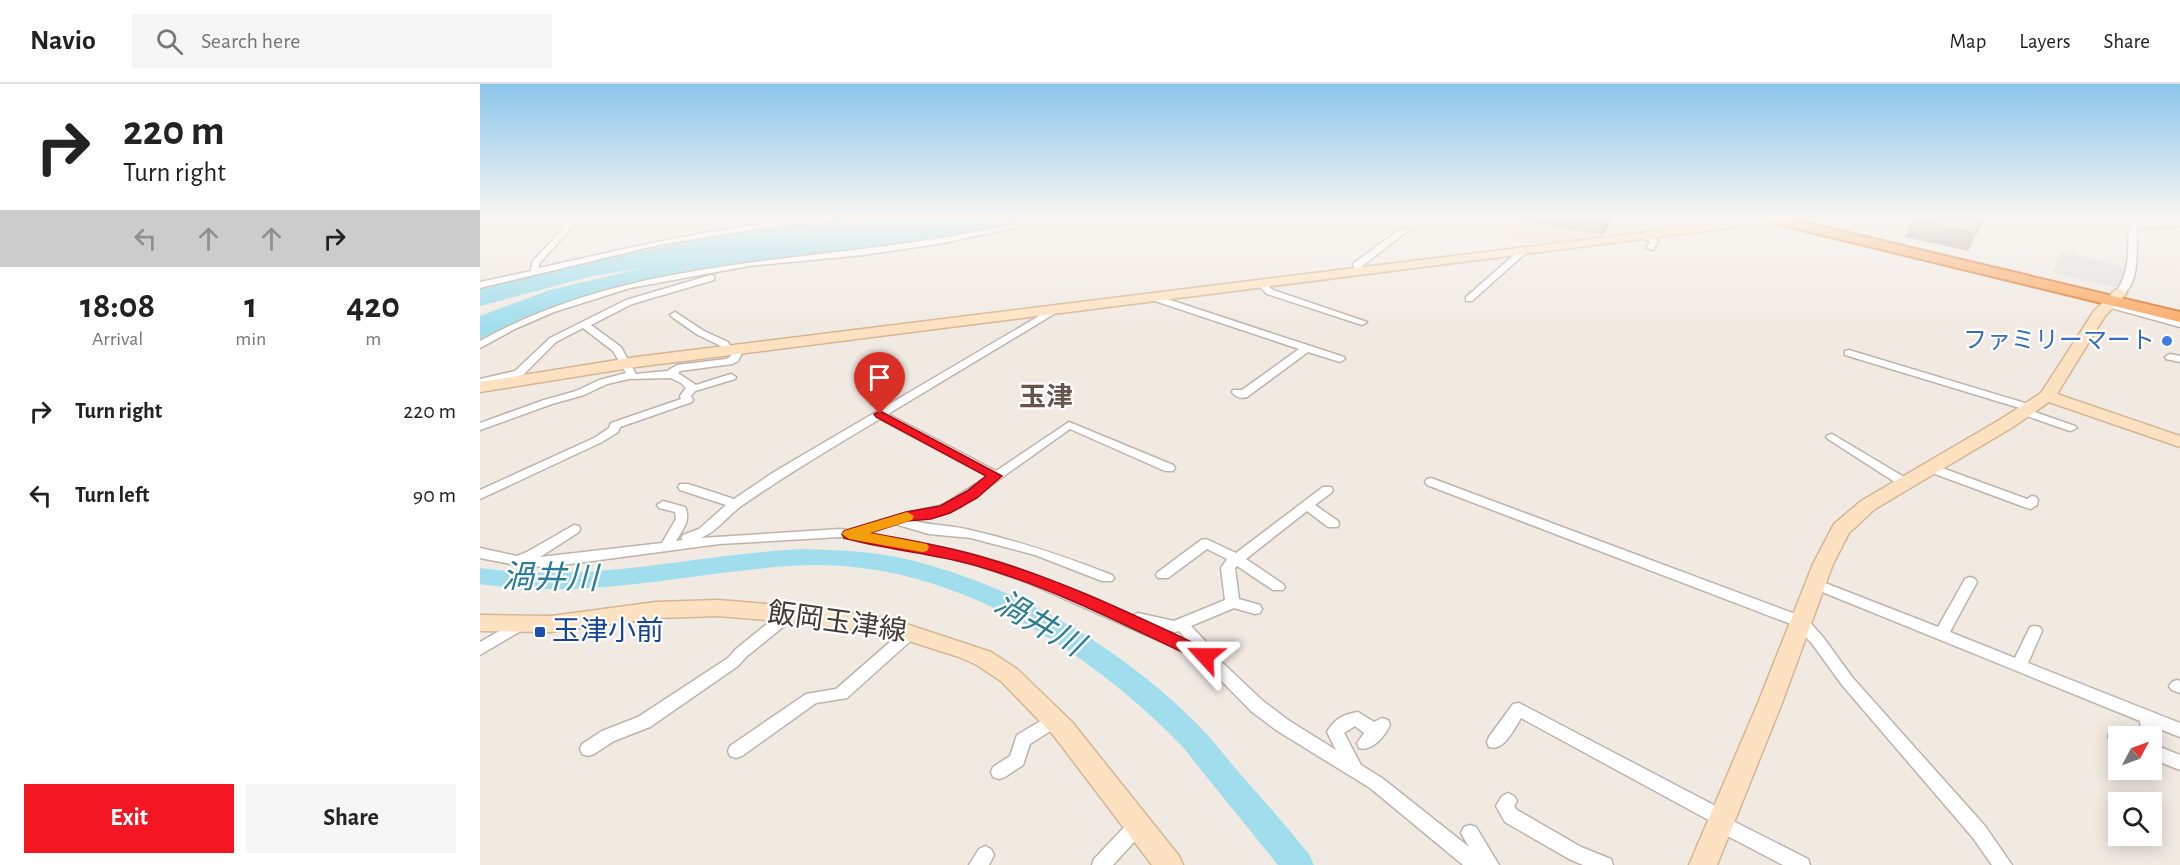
<!DOCTYPE html>
<meta charset="utf-8">
<style>
:root{--surface:#fff;--page:#f6f6f6;--text:#222;--muted:#767676;--line:#e0e0e0;--accent:#f51623}
body{margin:0;font-family:"Alegreya Sans","Noto Sans JP",sans-serif;background:var(--page);color:var(--text);height:100vh;display:flex;flex-direction:column;font-size:22px;white-space:nowrap}
*{box-sizing:border-box;margin:0}
p{font-size:20px;color:var(--muted)}
.icon{flex:none;width:33px;height:33px;fill:none;stroke:currentColor;stroke-width:2;stroke-linecap:round;stroke-linejoin:round}
.map{position:relative;flex:1;overflow:hidden}
.side{display:flex;flex-direction:column;background:var(--surface);width:480px}
.side>*{flex:none}
.guide{background:#fff;color:var(--text);overflow:hidden}
.needle{width:39px;rotate:49deg}
.buttons{position:absolute;left:1628px;top:642px;display:grid;gap:12px}
.buttons a{display:grid;place-items:center;width:54px;height:54px;border-radius:0px;background:var(--surface);box-shadow:0 3px 15px #0003;font-size:30px}
.pin{position:absolute;display:grid;place-items:center;width:51px;height:51px;color:#fff;margin:-62px -26px;border-radius:50% 50% 50% 0;rotate:-45deg;box-shadow:0 0 6px #0007}
.pin .icon{rotate:45deg}
.me{position:absolute;width:66px;margin:-33px;rotate:294deg;stroke-linejoin:round;filter:drop-shadow(0 0 4px #0008)}
.turn{display:flex;align-items:center;gap:21px;height:126px;padding:0 24px;font-size:27px}
.turn .icon{width:78px;height:78px;stroke-width:2.5}
.turn b{display:block;font-size:42px;line-height:51px}
.lanes{display:flex;align-items:center;height:57px;padding:0 24px;background:#0003;justify-content:center;gap:30px;direction:ltr}
.lanes .off{opacity:.35}
.eta{display:flex;justify-content:space-evenly;align-items:center;height:102px;text-align:center}
.eta b{font-size:36px;font-weight:700;line-height:42px}
.primary-button{display:flex;gap:12px;margin-top:auto;padding:12px 24px}
.primary-button a{flex:1;height:69px;border-radius:0px;background:var(--accent);color:#fff;font-size:24px;font-weight:700;line-height:69px;text-align:center}
.primary-button a+a{background:var(--page);color:var(--text)}
ul{padding:0;list-style:none}
li{display:flex;align-items:center;gap:18px;height:84px;padding:0 24px}
li div{flex:1}
li b{display:block;font-size:22px}
li em{font-style:normal}
header{display:flex;align-items:center;gap:36px;box-sizing:border-box;height:84px;padding:0 30px;background:var(--surface);border-bottom:2px solid var(--line)}
header strong{font-size:28px}
nav{display:flex;gap:33px;margin-inline-start:auto;font-size:21px}
.search{width:420px;height:54px;background:var(--page);display:flex;align-items:center;gap:15px;box-sizing:border-box;padding:0 21px;border-radius:0px;color:var(--muted);font-size:22px}
main{display:flex;flex:1;min-height:0}
.map>svg:first-child{display:block}
.commercial{fill:#f4dcce}
.parking{fill:#e2dedc}
.water{fill:#a0deee}
.lines{fill:none;stroke-linecap:round;stroke-linejoin:round}
.river{fill:#a0deee;fill-rule:evenodd}
.street-casing{stroke:#bfb3a9;stroke-width:3}
.secondary-casing{stroke:#d4b696;stroke-width:3}
.highway-casing{stroke:#d97b35;stroke-width:4}
.street{fill:#fff;fill-rule:evenodd}
.secondary{fill:#fde2c1;fill-rule:evenodd}
.highway{fill:#fbaa65;fill-rule:evenodd}
.wall{fill:#b8aaa2}
.shaded-wall{fill:#968b84}
.building{fill:#d6c6bc;stroke:#968b84;stroke-width:1.5}
.route{fill:#f51623;stroke:#9f0e17;stroke-width:1.5}
.slow{fill:#f59e0b}
.shop-dot{fill:#3f7fe0;stroke:#fff;stroke-width:2}
.transit-dot{fill:#1a4fb4;stroke:#fff;stroke-width:2}
.labels{text-anchor:middle;dominant-baseline:central;stroke-width:4.5;stroke-linejoin:round;paint-order:stroke}
.shop-label{font-size:24px;fill:#366cbe;stroke:#fff;text-anchor:end}
.quarter-label{font-size:27px;font-weight:bold;fill:#65554b;stroke:#fff}
.near-street-label{font-size:28px;fill:#433a34;stroke:#fff}
.near-transit-label{font-size:28px;fill:#164399;stroke:#fff;text-anchor:start}
.near-water-label{font-size:32px;font-style:italic;fill:#2b7e95;stroke:#fff}
</style>
<header>
<strong>Navio</strong>
<div class="search"><svg class="icon" aria-label="search" viewBox="0 0 24 24"><circle cx="10" cy="10" r="6"/><path d="M15 15l6 6"/></svg>Search here</div>
<nav><a>Map</a><a>Layers</a><a>Share</a></nav>
</header>
<main>
<section class="side">
<div class="guide">
<div class="turn"><svg class="icon" aria-label="right" viewBox="0 0 24 24"><path d="M7 20v-9h11M14 6l5 5-5 5"/></svg><div><b>220 m</b>Turn right</div></div>
<div class="lanes"><svg class="icon off" aria-label="left" viewBox="0 0 24 24"><path d="M17 20v-9H6M10 6l-5 5 5 5"/></svg><svg class="icon off" aria-label="ahead" viewBox="0 0 24 24"><path d="M12 20V5M6 11l6-6 6 6"/></svg><svg class="icon off" aria-label="ahead" viewBox="0 0 24 24"><path d="M12 20V5M6 11l6-6 6 6"/></svg><svg class="icon" aria-label="right" viewBox="0 0 24 24"><path d="M7 20v-9h11M14 6l5 5-5 5"/></svg></div>
</div>
<div class="eta">
<div><b>18:08</b><p>Arrival</p></div>
<div><b>1</b><p>min</p></div>
<div><b>420</b><p>m</p></div>
</div>
<ul>
<li><svg class="icon" aria-label="right" viewBox="0 0 24 24"><path d="M7 20v-9h11M14 6l5 5-5 5"/></svg><div><b>Turn right</b></div><em>220 m</em></li>
<li><svg class="icon" aria-label="left" viewBox="0 0 24 24"><path d="M17 20v-9H6M10 6l-5 5 5 5"/></svg><div><b>Turn left</b></div><em>90 m</em></li>
</ul>
<div class="primary-button"><a>Exit</a><a>Share</a></div>
</section>
<div class="map">
<svg width="1700" height="781" viewBox="0 0 1700 781">
<rect width="100%" height="100%" fill="#f1eae3"/>
<path class="commercial" d="M959,134h187l-10,18 -77,9 -64,-16 -9,7 -39,-8z"/>
<path class="parking" d="M1582,168l64,15 -7,21 -67,-16z"/>
<path class="water" d="M386,134h171c-185,52 -382,27 -557,121v-23l70,-26 92,-22 -50,8 -112,30v-18c128,-31 255,-60 386,-70z"/>
<g class="lines">
<path class="river" d="M321,465c37,1 73,2 109,11 107,26 212,88 289,166 13,13 24,28 36,42 25,28 50,57 74,86l5,11h-36c-23,-28 -46,-57 -69,-85 -11,-13 -20,-27 -32,-39 -100,-101 -241,-187 -388,-175 -107,8 -200,34 -309,18v-16c115,16 209,-13 321,-19z"/>
<defs>
<path id="street" d="M0,134h13l-13,4z
M84,134h8l4,5 -37,41v4c77,-17 154,-36 232,-45 23,-3 46,-7 69,-5l-4,2 -80,9 -97,16 -179,43v-6l51,-11 1,-9 36,-39z
M556,134h11l-46,13 -63,13 -75,11 -114,11 -119,22 -76,24 -37,16 -37,20v-7c173,-96 370,-73 556,-123z
M1615,134h12l26,6 47,-2v4l-43,2c-1,20 4,58 -17,68l-5,-3c15,-19 13,-43 14,-66z
M922,144l7,2 -47,36 3,5 -1,2h-6l-5,-8 1,-2z
M1162,149h6l10,8 -5,9 -7,-2 4,-6 -8,-5z
M1042,164l7,2 -57,51h-6v-4z
M231,191l3,1v4l-82,24 -41,21 30,22 15,27 31,-3 10,-6 49,-6 4,-2 5,-10h8l1,2 -6,12 -6,3 -52,7 -2,2 18,12 35,-11 5,3 -1,2 -40,12 -4,5 2,4 -1,2 -72,25 -2,5 -16,10 -122,57v-9l114,-52 15,-10 2,-5 70,-24 -1,-3 6,-8 -5,-5 -10,-5 -42,1 -22,5 -23,11 -32,9 -72,26v-7l64,-23 32,-9 23,-11 27,-7 -13,-22 -30,-23 -27,14 -33,33 -43,10v-6l35,-8 35,-33 76,-38z
M780,196l13,10 94,32 -5,3 -3,-1 -92,-30 -11,-11z
M672,210l192,63 1,2 -5,3 -32,-10 -61,45c-6,2 -12,0 -15,-5l1,-2h9l57,-41 -150,-50v-4z
M1627,217l73,20v6l-76,-21v-4z
M576,222l5,3 -2,2 -171,103 108,57 73,-49 104,43 2,3 -2,3h-8l-95,-42 -111,79 -19,7 -30,5c22,6 43,5 64,11 48,11 92,26 138,44l2,3 -2,3h-10l-67,-26 -64,-17 -42,-4 -34,-10 -28,9c38,7 76,13 114,24 52,14 101,38 151,59l6,-3 36,8 51,-21 -4,-32 6,-9 -20,-10 -39,29h-10l-2,-3 2,-3 43,-32 5,-1 30,14 87,-66h8l2,3 -2,3 -16,12 23,16 1,3 -1,3h-10l-21,-16 -61,48 37,25 2,3 -2,3h-10l-36,-24 -2,2 4,31 21,6 2,4 -2,4 -5,1 -21,-6 -43,18 19,20 2,7 51,48 25,19 48,30 -9,-18c7,-13 17,-18 31,-20l16,10 8,-4 6,2 2,5c-5,11 -18,27 -31,23l-2,-5 7,-10 -9,-7 -11,7 17,32 21,13 87,69 -8,-14 3,-6 6,-2 6,2 23,38h-36l-93,-77 -94,-58 -25,-19 -51,-52 -174,-77 -50,-17 -53,-14 -83,-14 -121,7 -164,22 -29,1 -46,-9v-10l37,8 10,-4 47,-27 5,1 1,3 -1,3 -39,25 122,-14 14,-24 -1,-7 -16,-4 -2,-3 6,-4 22,6c6,13 -2,22 -9,34l7,-1 -2,-2 2,-3 16,-6 27,-24 -46,-15 -2,-3 2,-3h8l46,15 40,-27zM400,335l108,57 -45,29 -41,9 -54,16 -8,-1 -139,9c17,-7 28,-24 43,-34 44,-30 90,-58 136,-85zM682,545l13,3 4,-1 9,10z
M195,228l29,19 24,11 4,8 -1,2h-8l-2,-6 -23,-11 -26,-18 -2,-2z
M1369,266l186,56 1,2 -4,3 43,15 2,2 -6,3 -4,-1 -46,-16 -1,-2 3,-3 -178,-54v-4z
M1690,270l10,2v6l-14,-3 -1,-2z
M1352,350l77,46 2,3 -6,4 -4,-1 -73,-47 -2,-2 2,-2z
M1451,380l96,35 5,-3 4,1 2,3 -1,5 -6,4 -4,-1 -100,-37 -2,-3 2,-3z
M951,394l375,140 17,19 29,40 133,149 27,39h-20l-19,-27 -131,-153 -29,-40 -17,-19 -369,-141 -2,-3 2,-3z
M1490,493l5,2 2,3 -27,50 65,26 15,-31 5,-1 5,1 2,4 -14,32 152,60v14l-23,-9 1,8 -2,4 4,7 20,8v15l-20,-8 -2,11 -6,2 -6,-2 -2,-3h7v-34h-9l-2,-15 -330,-134 -2,-3 2,-3h10l118,46 27,-48z
M309,525l5,1 2,4 -2,4 -48,39 -8,9 -88,61 -36,14 -20,13 -6,2 -6,-2 -2,-5 2,-5 20,-13 36,-14 90,-59 8,-9 48,-39z
M39,536l5,1 2,4 -2,4 -44,26v-13z
M431,543l5,1 2,4 -2,4 -69,62 -31,5 -74,53 -6,2 -6,-2 -2,-5 2,-5 76,-52 30,-5 70,-61z
M1697,596l3,1v12l-8,-3 -3,-4 3,-4z
M1039,619l210,110 2,7 77,39 2,6h-27l-67,-35 -2,-7 -193,-105c-7,11 -17,34 -32,29l-2,-5 2,-5 24,-33z
M574,629l6,2 2,5 -2,5 -30,19 -7,21 -18,12 -6,2 -6,-2 -2,-5 2,-5 17,-11 7,-21z
M1636,645l8,3 2,4h-8v8l-8,-3 -2,-5 2,-5z
M1028,709l6,3 3,5 -3,5 3,4 64,37 30,12 2,6h-30l-14,-6 -64,-37 -9,-16 6,-10z
M658,733l6,2 3,6 -3,6 -31,34h-21l2,-6 38,-40z
M505,762l6,3 3,6 -5,10h-20l10,-16z"/>
<path id="secondary" d="M1280,134h30l-6,3 -1148,146 -156,25v-10l156,-25z
M1640,205l7,4 -22,23 -48,78 123,42v11l-131,-45 -36,25 -138,82 -26,24 -16,31 -51,139 -65,162h-28l69,-162 55,-139 21,-40 27,-23 140,-82 40,-26 53,-82 21,-21z
M238,516l84,7 86,11 103,34 26,17 55,53 107,134 4,9h-31l-98,-129 -53,-55 -26,-17 -16,-7 -72,-23 -85,-11 -84,-7 -62,2 -105,14 -71,-1v-16l71,1 105,-14z"/>
<path id="highway" d="M1288,134h18l394,94v10l-411,-100z"/>
</defs>
<use href="#street" class="street-casing"/>
<use href="#secondary" class="secondary-casing"/>
<use href="#highway" class="highway-casing"/>
<use href="#street" class="street"/>
<use href="#secondary" class="secondary"/>
<use href="#highway" class="highway"/>
</g>
<path class="wall" d="M1022,134h112l-11,17z
M1235,134h30l-22,2 -8,-1z
M1432,136l63,1 7,1 -14,29 -63,-14z"/>
<path class="shaded-wall" d="M1126,134h8l-11,17z
M1244,134h21l-22,2z"/>
<path class="building" d="M1433,134h63l-1,3 7,1 -6,12 -64,-14z"/>
<linearGradient id="sky" x2="0" y2="1"><stop stop-color="#8bc5ea"/><stop offset="0.55" stop-color="#f9f6f2"/><stop offset="1" stop-color="#f9f6f2" stop-opacity="0"/></linearGradient>
<rect width="1700" height="243" fill="url(#sky)"/>
<path class="route" d="M400,327l122,65 -25,22 -27,15 -19,6 -24,2 -37,12c37,7 75,13 112,24 79,22 154,59 229,94l2,5 -2,4 -6,2 -6,-2c-73,-34 -147,-73 -225,-95 -43,-12 -87,-15 -130,-27l-2,-4 2,-3 62,-19 34,-6 27,-15 19,-15 -110,-59 -2,-3z"/>
<path class="slow" d="M427,428l7,4 -2,4 -42,13 57,11 2,3 -2,4 -5,1 -73,-13 -7,-5 2,-3z"/>
<circle class="shop-dot" cx="1687" cy="257" r="6"/>
<rect class="transit-dot" x="54" y="542" width="12" height="12" rx="3"/>
<g class="labels">
<g class="shop-label">
<text x="1675" y="257">ファミリーマート</text>
</g>
<g class="quarter-label">
<text x="566" y="313">玉津</text>
</g>
<g class="near-street-label">
<text transform="translate(357 539) rotate(8)">飯岡玉津線</text>
</g>
<g class="near-transit-label">
<text x="72" y="548">玉津小前</text>
</g>
<g class="near-water-label">
<text transform="translate(70 494) rotate(1)">渦井川</text>
<text transform="translate(559 540) rotate(30)">渦井川</text>
</g>
</g>
</svg>
<div class="buttons">
<a><svg class="needle" viewBox="-14 -14 28 28"><path d="M0-13l5 13h-10z" fill="#e53935"/><path d="M0 13l5-13h-10z" fill="#767676"/></svg></a>
<a><svg class="icon" aria-label="search" viewBox="0 0 24 24"><circle cx="10" cy="10" r="6"/><path d="M15 15l6 6"/></svg></a>
</div>
<div class="pin" style="left:400px;top:330px;background:#d93025"><svg class="icon" aria-label="arrive" viewBox="0 0 24 24"><path d="M6 21V4h12l-3 4 3 4H6"/></svg></div>
<svg class="me" style="left:725px;top:572px" viewBox="-20 -20 40 40"><path d="M0-17L14 15 0 8-14 15z" fill="#f51623" stroke="#fff" stroke-width="4"/></svg>
</div>
</main>
